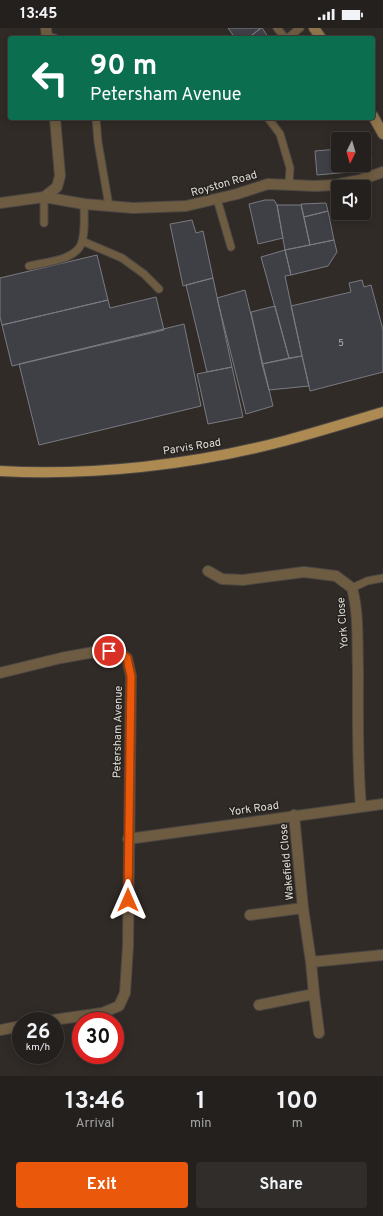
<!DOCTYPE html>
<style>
:root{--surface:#24201d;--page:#302d2a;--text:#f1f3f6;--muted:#a3a3a4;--line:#413e3b;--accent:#ea580c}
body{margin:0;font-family:Overpass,sans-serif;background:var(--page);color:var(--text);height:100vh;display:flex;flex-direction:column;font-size:15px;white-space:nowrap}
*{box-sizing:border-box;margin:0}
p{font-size:13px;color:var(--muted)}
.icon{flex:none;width:22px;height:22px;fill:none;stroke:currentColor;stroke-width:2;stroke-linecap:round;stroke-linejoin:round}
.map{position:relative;height:1048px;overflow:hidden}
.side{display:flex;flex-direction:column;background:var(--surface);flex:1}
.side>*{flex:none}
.guide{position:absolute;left:8px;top:8px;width:367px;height:84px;border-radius:4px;box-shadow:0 2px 10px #0003,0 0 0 1px var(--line);background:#0b6e4f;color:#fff;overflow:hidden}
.needle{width:26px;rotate:185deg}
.buttons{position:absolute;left:331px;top:104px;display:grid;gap:8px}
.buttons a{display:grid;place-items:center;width:40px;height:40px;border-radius:4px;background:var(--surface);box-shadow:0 2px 10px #0003,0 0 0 1px var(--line);font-size:20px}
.speed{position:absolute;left:12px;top:984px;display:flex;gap:8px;font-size:20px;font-weight:700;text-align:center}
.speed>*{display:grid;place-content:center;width:52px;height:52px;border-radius:50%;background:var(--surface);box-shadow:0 2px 10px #0003,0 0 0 1px var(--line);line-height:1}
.speed small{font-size:10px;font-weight:400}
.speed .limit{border:6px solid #d22;background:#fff;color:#111}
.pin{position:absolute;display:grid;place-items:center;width:34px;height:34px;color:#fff;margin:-17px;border:2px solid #fff;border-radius:50%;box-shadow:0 1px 4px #0007}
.me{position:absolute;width:44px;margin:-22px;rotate:0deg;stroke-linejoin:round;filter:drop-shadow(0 0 3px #0008)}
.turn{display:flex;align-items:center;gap:14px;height:84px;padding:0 16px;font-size:18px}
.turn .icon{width:52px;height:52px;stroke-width:2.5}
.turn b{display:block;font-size:28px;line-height:34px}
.eta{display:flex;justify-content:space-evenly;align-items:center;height:68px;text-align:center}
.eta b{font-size:24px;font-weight:700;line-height:28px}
.button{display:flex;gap:8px;margin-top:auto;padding:8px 16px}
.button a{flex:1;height:46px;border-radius:4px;background:var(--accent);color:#fff;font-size:16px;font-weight:700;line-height:46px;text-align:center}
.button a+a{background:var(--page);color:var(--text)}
.status{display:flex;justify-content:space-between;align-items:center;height:28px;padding:0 20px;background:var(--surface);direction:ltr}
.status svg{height:11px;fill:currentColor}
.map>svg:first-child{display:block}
.building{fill:#3f3f46;stroke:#7a7a81}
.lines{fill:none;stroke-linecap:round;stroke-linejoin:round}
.lane-casing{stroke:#4c4744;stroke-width:9}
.street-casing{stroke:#4c4744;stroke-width:12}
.secondary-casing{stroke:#4c4744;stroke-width:12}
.primary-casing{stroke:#4c4744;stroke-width:12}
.lane{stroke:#6d5c41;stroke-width:7}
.street{stroke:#6d5c41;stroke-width:10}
.secondary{stroke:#91764b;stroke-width:10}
.primary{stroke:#ac8a51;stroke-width:10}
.route-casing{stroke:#983908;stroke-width:10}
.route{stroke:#ea580c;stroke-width:7}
.labels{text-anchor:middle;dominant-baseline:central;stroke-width:3;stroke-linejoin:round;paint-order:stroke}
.number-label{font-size:9px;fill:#b8b6b5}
.street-label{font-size:11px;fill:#e0ddda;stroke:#26221d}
</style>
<div class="status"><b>13:45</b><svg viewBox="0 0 49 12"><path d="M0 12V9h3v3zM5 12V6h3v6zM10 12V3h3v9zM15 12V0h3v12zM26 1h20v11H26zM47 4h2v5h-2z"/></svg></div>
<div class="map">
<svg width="383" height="1048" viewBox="0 0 383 1048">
<rect width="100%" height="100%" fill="#302b27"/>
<path class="building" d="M228,0h33l-13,10h-13z
M262,0l7,10h-21l13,-10z
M364,117l8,15 -8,5z
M338,121v16h8l4,7 -33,3 -2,-24z
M346,137h17l-13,7z
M265,172h9l3,5 6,33 -25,6 -9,-40z
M326,175l2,8 -24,6 -3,-13z
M277,177h24l9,40 -25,5z
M328,183l6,29 -24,5 -6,-28z
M192,192l4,13 7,-2 10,47 -30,8 -13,-62z
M334,212l3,12 -9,14 -37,9 -6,-25z
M285,222l6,25 -6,1 17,80 -13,2 -28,-101z
M97,227l11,45 -106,25 -2,-8v-39z
M213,250l19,89 -25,5 -21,-87z
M362,252l2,7 7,-2 12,45v42l-73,19 -19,-85 60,-14 -2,-9z
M245,262l28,116 -27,8 -29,-116z
M156,269l8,33 -152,36 -10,-41 106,-25 2,8z
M275,278l14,52 -27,6 -11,-52z
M184,296l17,82 -162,39 -20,-81z
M302,328l7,30 -40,4 -7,-26z
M232,339l11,50 -35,7 -11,-50z"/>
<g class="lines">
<defs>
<path id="lane" d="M277,0l8,10
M47,8l8,2
M288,10l12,-10
M96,90l2,24 11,64
M268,90l12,16 10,34 -1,16
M217,171l14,48
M44,195v-26
M82,213l40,17 22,16 15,15
M29,238c16,-4 40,-5 50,-18 7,-9 5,-33 5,-44
M352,560l15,-7 16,-3"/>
<path id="street" d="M46,0l1,10
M44,169l40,7 49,4 53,-2 51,-12 31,-10 47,2 20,-1 25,-5 23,-8
M0,175l44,-6 13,-10 3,-11 -5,-58
M208,543l14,8 21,1 61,-8 32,4 16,12c7,26 5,54 6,82 0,45 -1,91 3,137
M0,645l61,-15 39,-7h18l9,7 4,18 -3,270 -3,47 -6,13 -17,7 -56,8
M128,811l255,-35
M303,880l8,54 72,-7
M250,887l53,-7 -9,-93
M311,934l3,32
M259,977l55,-11 5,39
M0,1002l21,-4"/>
<path id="secondary" d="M314,0l7,10
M373,88l10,18"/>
<path id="primary" d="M0,443c93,5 193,-6 284,-30 33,-9 66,-19 99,-29"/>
</defs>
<use href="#lane" class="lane-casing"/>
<use href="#street" class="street-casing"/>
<use href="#secondary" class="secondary-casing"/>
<use href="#primary" class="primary-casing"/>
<use href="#lane" class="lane"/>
<use href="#street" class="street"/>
<use href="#secondary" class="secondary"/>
<use href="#primary" class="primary"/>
</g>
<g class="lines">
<defs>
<path id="route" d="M109,623h9l9,7 4,18 -3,224"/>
</defs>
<use href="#route" class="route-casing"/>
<use href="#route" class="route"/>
</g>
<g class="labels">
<g class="number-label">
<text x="341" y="315">5</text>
</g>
<g class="street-label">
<text transform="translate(224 156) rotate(-16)">Royston Road</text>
<text transform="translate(192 419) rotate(-9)">Parvis Road</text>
<text transform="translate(343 595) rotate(-94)">York Close</text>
<text transform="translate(118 704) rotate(-89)">Petersham Avenue</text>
<text transform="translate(254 781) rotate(-8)">York Road</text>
<text transform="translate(287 834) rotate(-95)">Wakefield Close</text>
</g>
</g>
</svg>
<div class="buttons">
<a><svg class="needle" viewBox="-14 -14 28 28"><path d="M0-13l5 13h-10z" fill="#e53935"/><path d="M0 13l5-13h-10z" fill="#a3a3a4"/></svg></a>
<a><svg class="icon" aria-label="sound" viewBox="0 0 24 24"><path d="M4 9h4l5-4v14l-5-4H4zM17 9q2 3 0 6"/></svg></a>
</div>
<div class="speed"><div>26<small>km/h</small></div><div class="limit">30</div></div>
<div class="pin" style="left:109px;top:623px;background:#d93025"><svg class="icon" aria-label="arrive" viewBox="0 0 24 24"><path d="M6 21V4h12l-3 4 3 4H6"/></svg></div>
<svg class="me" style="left:128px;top:872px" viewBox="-20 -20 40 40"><path d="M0-17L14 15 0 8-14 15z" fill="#ea580c" stroke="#fff" stroke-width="4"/></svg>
<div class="guide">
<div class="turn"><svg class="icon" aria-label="left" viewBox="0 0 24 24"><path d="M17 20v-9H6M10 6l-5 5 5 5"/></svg><div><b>90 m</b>Petersham Avenue</div></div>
</div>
</div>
<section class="side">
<div class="eta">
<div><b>13:46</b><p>Arrival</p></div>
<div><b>1</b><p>min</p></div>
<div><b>100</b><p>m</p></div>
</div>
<div class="button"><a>Exit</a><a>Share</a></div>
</section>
